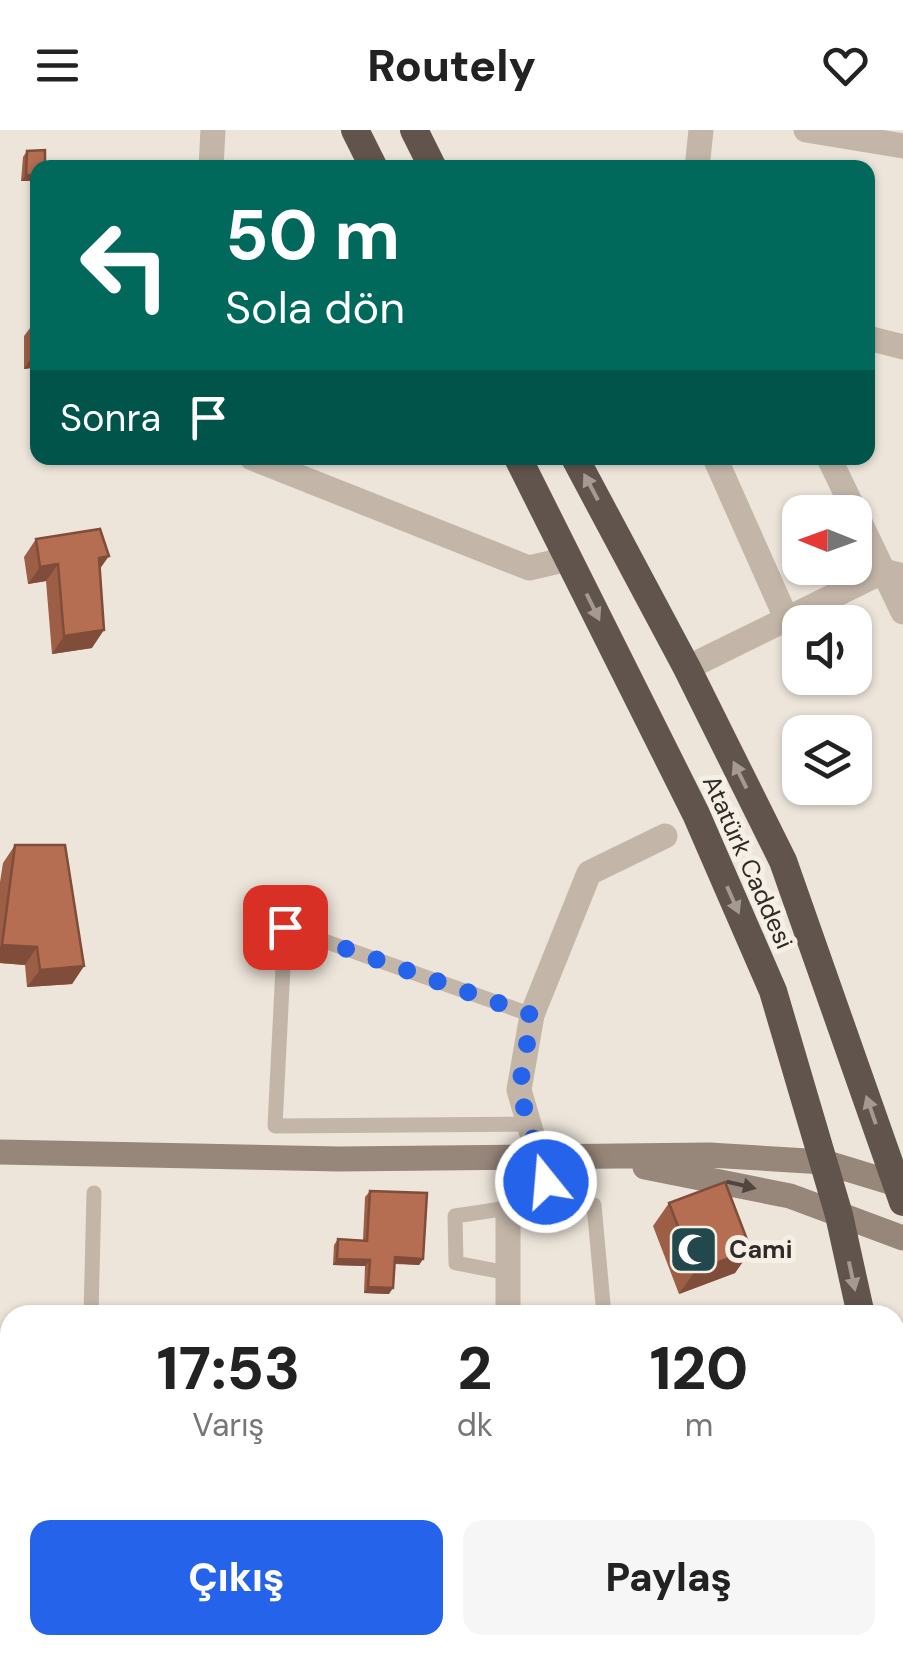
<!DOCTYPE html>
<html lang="tr">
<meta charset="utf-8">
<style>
:root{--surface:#fff;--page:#f6f6f6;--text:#222;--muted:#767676;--accent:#2563eb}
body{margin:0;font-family:"DM Sans",sans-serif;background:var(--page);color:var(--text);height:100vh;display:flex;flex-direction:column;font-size:38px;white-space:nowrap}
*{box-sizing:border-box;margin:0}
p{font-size:32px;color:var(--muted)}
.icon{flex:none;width:55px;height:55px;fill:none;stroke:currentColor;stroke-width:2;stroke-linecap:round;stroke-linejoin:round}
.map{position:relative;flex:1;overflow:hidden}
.panel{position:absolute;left:0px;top:1175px;width:905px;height:350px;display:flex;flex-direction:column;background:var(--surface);border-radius:30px 30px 0 0;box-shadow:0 2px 8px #0004}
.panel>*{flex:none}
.banner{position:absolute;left:30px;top:30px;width:845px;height:305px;border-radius:20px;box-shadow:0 2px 8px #0004;background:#00695c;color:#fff;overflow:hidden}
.needle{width:65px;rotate:271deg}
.buttons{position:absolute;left:782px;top:365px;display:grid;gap:20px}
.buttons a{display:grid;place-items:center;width:90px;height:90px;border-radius:20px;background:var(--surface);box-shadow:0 2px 8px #0004;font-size:50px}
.pin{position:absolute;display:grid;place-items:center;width:85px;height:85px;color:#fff;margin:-42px;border-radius:20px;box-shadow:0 5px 15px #0006}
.me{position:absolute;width:110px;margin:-55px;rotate:343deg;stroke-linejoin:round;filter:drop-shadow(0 0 8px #0008)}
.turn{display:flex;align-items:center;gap:35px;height:210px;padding:0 30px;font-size:45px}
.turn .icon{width:130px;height:130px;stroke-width:2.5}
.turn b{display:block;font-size:70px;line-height:85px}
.then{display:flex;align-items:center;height:95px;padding:0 30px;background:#0003;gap:20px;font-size:38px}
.eta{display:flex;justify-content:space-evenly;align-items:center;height:170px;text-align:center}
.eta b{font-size:60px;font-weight:800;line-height:70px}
.primary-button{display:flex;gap:20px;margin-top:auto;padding:20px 30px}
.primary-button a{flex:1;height:115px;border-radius:20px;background:var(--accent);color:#fff;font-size:40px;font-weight:800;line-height:115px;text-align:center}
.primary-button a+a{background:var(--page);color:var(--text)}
header{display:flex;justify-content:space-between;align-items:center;height:130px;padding:0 30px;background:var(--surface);font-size:45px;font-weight:800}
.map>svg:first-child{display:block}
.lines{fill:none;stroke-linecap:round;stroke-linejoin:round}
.service{stroke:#c3b6a8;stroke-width:15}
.minor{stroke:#c3b6a8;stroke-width:25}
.tertiary{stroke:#c3b6a8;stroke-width:25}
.secondary{stroke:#97867a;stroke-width:25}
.trunk{stroke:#61544c;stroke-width:28}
.wall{fill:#9c5f46}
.shaded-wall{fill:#7f4d39}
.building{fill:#b56e51;stroke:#7f4d39;stroke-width:2.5}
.oneway{fill:#a49a91}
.oneway2{fill:#504640}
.route{stroke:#2563eb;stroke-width:18;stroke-dasharray:0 32.4}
.labels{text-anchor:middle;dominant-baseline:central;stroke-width:10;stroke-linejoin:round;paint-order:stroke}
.street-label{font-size:25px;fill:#312b27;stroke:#f6efe6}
.poi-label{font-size:25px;font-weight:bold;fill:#312b27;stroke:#f6efe6;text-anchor:start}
</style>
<header><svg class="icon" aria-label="menu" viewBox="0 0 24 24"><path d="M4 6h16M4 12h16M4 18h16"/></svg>Routely<svg class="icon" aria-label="heart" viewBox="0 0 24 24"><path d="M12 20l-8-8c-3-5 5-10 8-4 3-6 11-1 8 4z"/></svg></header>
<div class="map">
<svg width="903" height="1525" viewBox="0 0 903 1525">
<rect width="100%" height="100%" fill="#ede5da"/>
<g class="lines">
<path class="service" d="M529,994l-254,2 10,-199 247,88
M508,1143l-52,-10 -1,-47 53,-8 86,-3 10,110
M91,1185l3,-122
M84,1525v-10"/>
<path class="minor" d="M806,0l97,16
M211,38l2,-38
M697,38l4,-38
M868,208l35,9
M252,328l277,110 39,-9
M715,328l72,162
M829,328l74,154
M687,538l197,-97 19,5
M553,1076l-34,-116 13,-75 57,-142 76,-37"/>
<path class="tertiary" d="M508,1078v107"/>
<path class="secondary" d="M0,1022l339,7 370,-4 115,7 79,24
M645,1037l145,29 113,42"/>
<path class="trunk" d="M355,0l19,38
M414,0l19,38
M518,328l178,356 77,177 66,224 22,100
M575,328l112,210 96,193 120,341
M895,1320l8,31"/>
</g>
<path class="wall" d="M27,21l11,30h-17l2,-24z
M38,90v33h-3z
M33,194l5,43 -14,2v-33z
M36,409l63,30 -7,79 -40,6 -6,-73 -18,3 -4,-27z
M15,715l69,121 -12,18 -45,3 -2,-22 -25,-2v-81l3,-19z
M370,1061l53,68 -4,6 -24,-1 -6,30 -25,-1 1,-27 -32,-1 1,-20 4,-6 25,1 2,-43z
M669,1073l82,47 -16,23 -56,21 -26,-68z
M157,1515h446v10h-446z"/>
<path class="shaded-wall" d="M26,45h12v6h-17z
M38,226v11l-14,2 8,-12z
M109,426l-12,17 2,-15z
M58,434l-12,17 -18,3 12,-17z
M104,500l-12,18 -40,6 12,-18z
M2,815l35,2 -12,18 -25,-2v-16z
M84,836l-12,18 -45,3 13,-17z
M751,1120l-16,23 -56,21 16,-23z
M395,1127l28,2 -4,6 -28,-2z
M337,1129l33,1 -5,6 -32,-1z
M368,1157l25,1 -4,6 -25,-1z"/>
<path class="building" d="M45,20v18h-7v7h-12l1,-24z
M33,194h5v32l-6,1z
M100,399l9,27 -10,2 5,72 -40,6 -6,-72 -18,3 -4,-28z
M15,715h50l19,121 -44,4 -3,-23 -35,-2z
M725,1052l26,68 -56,21 -26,-68z
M370,1061l57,2 -4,66 -28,-2 -2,31 -25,-1 2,-27 -33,-1 1,-20 29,2z
M173,1515h430v10h-430z"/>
<defs><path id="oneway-solid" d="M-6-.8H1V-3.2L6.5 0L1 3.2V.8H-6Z" transform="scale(2.5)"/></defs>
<g class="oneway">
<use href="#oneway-solid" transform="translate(591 357) rotate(-118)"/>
<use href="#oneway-solid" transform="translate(593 477) rotate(64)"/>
<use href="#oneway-solid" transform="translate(740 645) rotate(-116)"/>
<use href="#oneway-solid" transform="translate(733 770) rotate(66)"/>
<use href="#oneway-solid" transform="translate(871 980) rotate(-109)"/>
<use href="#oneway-solid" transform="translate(852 1146) rotate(78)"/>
</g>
<use class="oneway2" href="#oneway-solid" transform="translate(741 1055) rotate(13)"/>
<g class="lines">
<path class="route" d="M285,797l247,88 -13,75 27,92"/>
</g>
<defs>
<symbol id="mosque-square" viewBox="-11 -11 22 22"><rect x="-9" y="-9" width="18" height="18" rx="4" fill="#22484d" stroke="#f6efe6"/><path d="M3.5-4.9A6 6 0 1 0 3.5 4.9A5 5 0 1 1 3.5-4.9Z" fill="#fff"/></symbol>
</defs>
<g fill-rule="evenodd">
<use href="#mosque-square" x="666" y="1092" width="55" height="55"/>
</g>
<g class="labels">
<g class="street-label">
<text transform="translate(748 732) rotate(66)">Atatürk Caddesi</text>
</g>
<g class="poi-label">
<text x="729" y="1119">Cami</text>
</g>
</g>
</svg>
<div class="buttons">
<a><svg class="needle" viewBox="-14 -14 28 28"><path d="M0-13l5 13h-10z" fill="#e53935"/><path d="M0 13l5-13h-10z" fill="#767676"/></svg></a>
<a><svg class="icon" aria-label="sound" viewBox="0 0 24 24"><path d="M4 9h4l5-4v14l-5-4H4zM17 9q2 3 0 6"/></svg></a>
<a><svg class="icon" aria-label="layers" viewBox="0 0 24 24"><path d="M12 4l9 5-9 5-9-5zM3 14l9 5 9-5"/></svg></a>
</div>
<div class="pin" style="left:285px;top:797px;background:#d93025"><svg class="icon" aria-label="arrive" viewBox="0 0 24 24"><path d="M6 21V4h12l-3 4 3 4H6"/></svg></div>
<svg class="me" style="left:546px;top:1052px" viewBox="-20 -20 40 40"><circle r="17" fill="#2563eb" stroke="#fff" stroke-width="3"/><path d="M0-11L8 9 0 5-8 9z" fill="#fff"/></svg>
<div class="banner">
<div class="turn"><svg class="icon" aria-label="left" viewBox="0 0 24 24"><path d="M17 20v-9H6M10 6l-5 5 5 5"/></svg><div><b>50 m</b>Sola dön</div></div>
<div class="then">Sonra<svg class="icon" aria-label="arrive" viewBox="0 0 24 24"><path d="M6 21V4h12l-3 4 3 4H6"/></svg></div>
</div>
<section class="panel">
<div class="eta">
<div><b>17:53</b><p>Varış</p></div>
<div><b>2</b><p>dk</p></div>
<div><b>120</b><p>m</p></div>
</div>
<div class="primary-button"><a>Çıkış</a><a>Paylaş</a></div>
</section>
</div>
